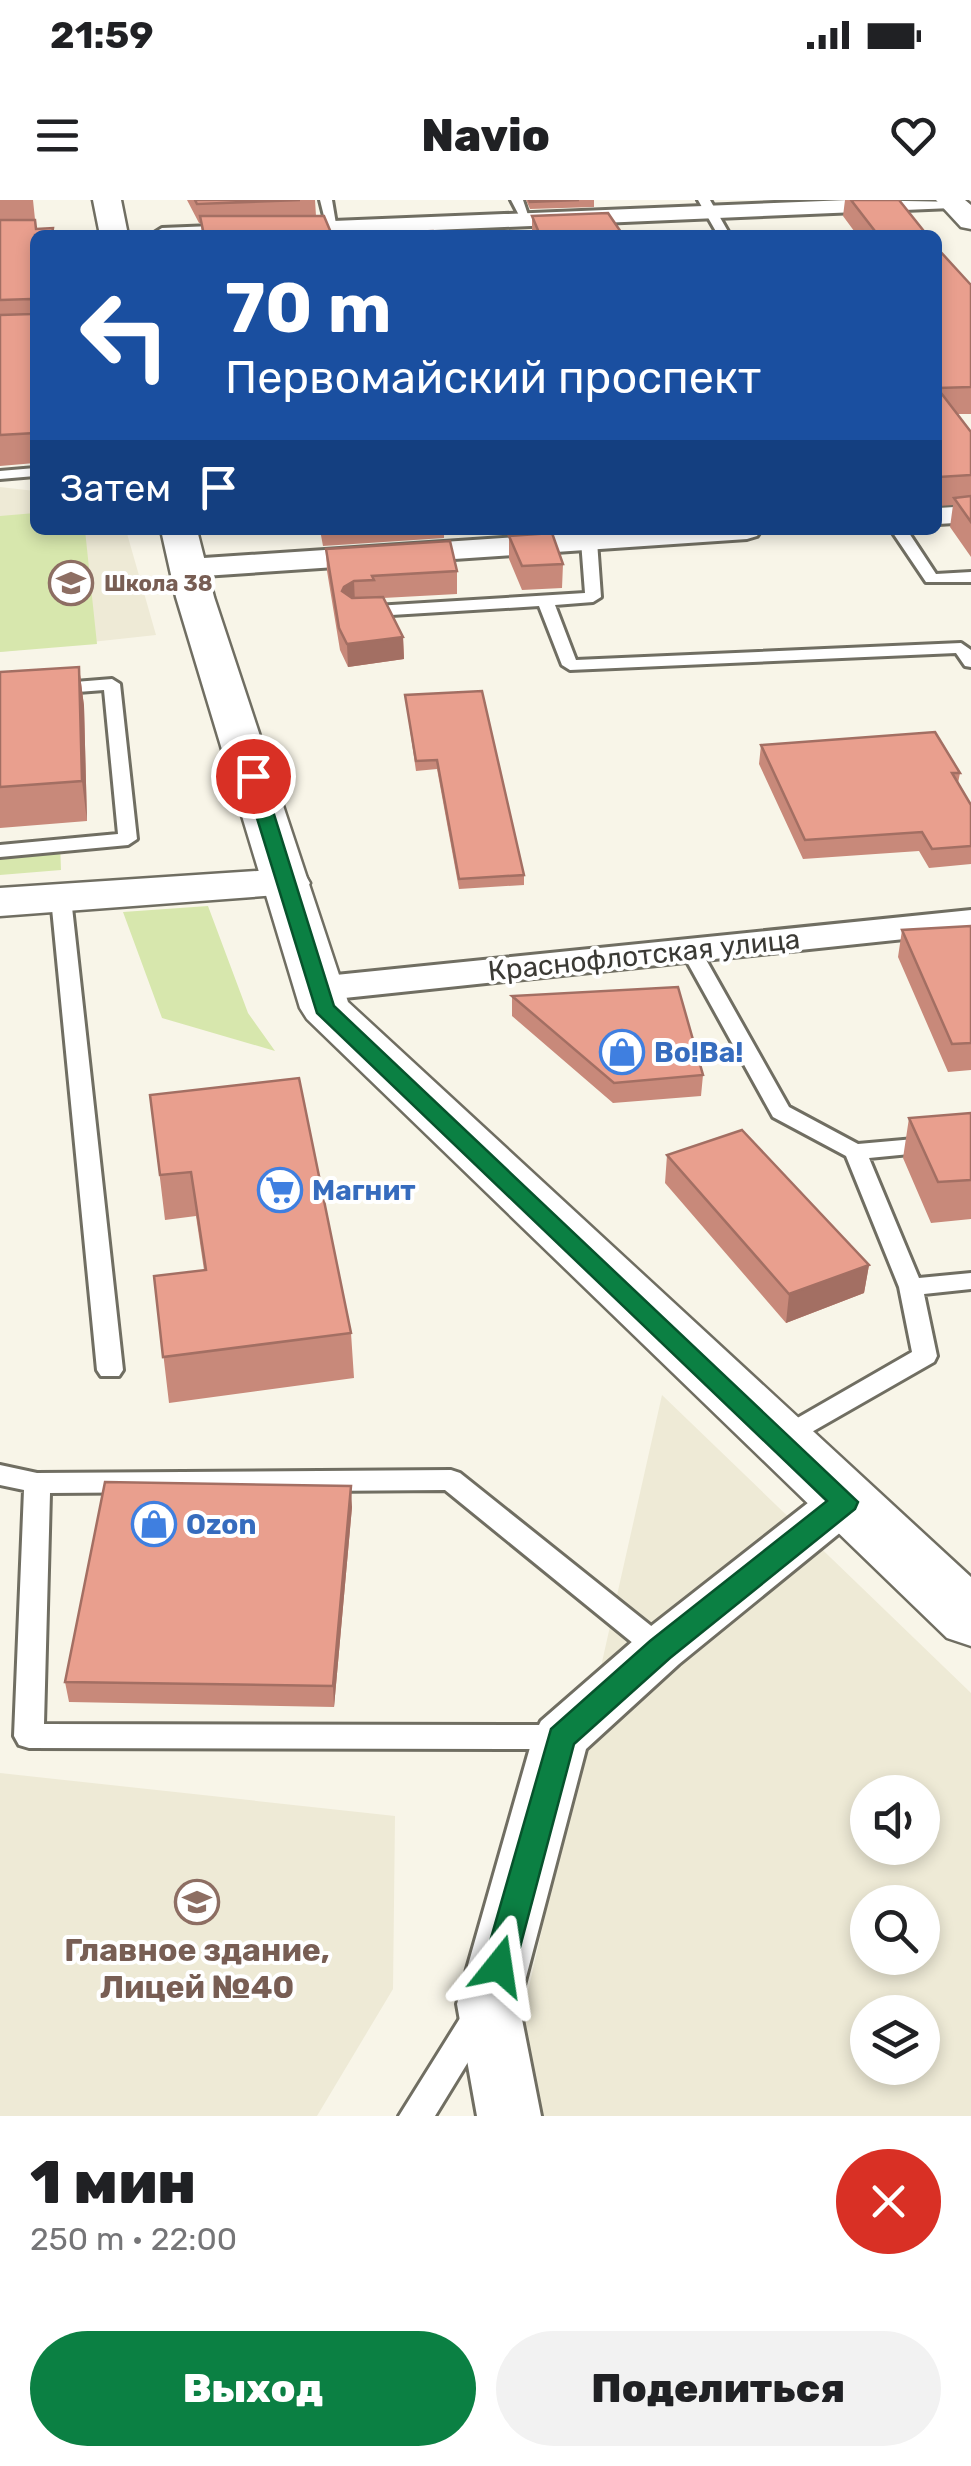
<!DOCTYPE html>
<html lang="ru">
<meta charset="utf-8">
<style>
:root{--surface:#fff;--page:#f2f2f2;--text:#202124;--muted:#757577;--accent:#0b8043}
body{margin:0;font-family:Rubik,sans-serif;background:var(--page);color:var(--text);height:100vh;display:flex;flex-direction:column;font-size:38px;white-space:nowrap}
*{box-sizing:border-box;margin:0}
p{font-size:32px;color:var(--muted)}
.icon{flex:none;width:55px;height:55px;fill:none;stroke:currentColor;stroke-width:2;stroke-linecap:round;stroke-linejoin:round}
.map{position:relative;height:1916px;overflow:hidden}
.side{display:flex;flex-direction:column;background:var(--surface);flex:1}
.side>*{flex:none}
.banner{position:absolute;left:30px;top:30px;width:912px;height:305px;border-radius:15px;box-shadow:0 5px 15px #0003;background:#1a4fa0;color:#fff;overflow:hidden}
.fabs{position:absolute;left:850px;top:1575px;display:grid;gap:20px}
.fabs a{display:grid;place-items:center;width:90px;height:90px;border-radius:50%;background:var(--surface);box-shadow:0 5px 15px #0003;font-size:50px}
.pin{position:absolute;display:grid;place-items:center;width:85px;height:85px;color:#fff;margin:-42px;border:5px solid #fff;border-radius:50%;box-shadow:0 2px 10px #0007}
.me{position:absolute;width:110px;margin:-55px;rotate:15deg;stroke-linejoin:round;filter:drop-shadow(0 0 8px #0008)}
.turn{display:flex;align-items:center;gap:35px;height:210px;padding:0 30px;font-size:45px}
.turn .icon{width:130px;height:130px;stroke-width:2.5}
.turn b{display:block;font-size:70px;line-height:85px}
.then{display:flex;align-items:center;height:95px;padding:0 30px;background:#0003;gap:20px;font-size:38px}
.round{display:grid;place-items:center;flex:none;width:105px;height:105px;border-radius:52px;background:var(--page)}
.summary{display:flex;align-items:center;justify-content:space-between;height:170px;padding:0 30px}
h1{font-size:60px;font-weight:800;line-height:75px}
.primary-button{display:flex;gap:20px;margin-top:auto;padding:20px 30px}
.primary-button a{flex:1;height:115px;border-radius:60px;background:var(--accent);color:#fff;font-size:40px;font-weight:800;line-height:115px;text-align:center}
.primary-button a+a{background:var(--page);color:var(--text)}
.status{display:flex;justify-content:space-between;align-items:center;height:70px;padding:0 50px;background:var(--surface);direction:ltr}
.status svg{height:28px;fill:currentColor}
header{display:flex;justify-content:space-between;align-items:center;height:130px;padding:0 30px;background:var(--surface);font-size:45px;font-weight:800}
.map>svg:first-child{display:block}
.built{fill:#eeead6;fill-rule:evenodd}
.green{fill:#d7e7ad}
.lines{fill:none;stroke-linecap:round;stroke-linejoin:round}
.service-casing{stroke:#706e62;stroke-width:6}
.minor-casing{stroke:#706e62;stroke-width:6}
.tertiary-casing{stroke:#706e62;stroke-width:5}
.primary-casing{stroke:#706e62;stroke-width:5}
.service{fill:#fff;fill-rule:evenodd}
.minor{fill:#fff;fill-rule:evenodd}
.tertiary{fill:#fff;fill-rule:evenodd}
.primary{fill:#fff;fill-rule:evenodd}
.wall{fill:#c8897a}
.shaded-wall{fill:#a36f63}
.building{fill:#e99f8e;stroke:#a36f63;stroke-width:2.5}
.route{fill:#0b8043;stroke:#07532c;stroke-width:2.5}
.labels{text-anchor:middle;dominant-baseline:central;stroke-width:8;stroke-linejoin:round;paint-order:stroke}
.far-education-label{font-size:22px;font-weight:bold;fill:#785e54;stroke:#fff;text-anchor:start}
.street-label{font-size:28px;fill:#3b3a35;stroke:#fff}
.shop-label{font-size:28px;font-weight:bold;fill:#366cbe;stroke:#fff;text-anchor:start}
.near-education-label{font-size:32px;font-weight:bold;fill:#785e54;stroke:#fff}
</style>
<div class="status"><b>21:59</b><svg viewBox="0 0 49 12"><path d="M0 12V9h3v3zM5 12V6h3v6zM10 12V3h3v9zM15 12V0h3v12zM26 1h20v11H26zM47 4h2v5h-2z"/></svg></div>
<header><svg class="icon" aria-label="menu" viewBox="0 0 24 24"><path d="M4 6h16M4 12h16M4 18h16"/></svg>Navio<svg class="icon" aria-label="heart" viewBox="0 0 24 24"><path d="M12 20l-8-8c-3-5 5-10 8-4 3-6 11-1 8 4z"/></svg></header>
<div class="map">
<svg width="971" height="1916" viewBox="0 0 971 1916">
<rect width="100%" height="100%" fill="#f8f5e8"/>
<path class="built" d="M0,287l35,4v39h91l30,105 -156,17z
M662,1195l309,298v423h-471zM868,1592h54v56h-54zM868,1702h54v56h-54zM868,1812h54v56h-54z
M0,1573l395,43 -2,173 -76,127h-317z"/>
<path class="green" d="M35,313v17h50l12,114 -97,8v-136z
M60,642l1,28 -61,5v-28z
M208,706l40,107 27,38 -113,-33 -39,-106z"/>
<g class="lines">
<defs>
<path id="service" d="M320,0h12l5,30 -10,-2z
M511,0h12l7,21h-8z
M698,0h12l20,35h-12z
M35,268v8l-35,3v-8z
M576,330h16l5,11 4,56 -8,5 -38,3 21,55 385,-17 10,7v17l-6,-1 -9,-13 -386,17 -8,-5 -23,-59 -180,11 -8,-5 8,-5 226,-14 -4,-52z
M891,330h16l29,44 35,-2v10h-45z
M112,479l8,5 17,155 -9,6 -128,12v-12l118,-11 -14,-144 -104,8v-10z
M61,692l10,6 52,472 -4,6h-18l-4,-6 -46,-472z
M690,743l10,6 89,158 69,37 113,-10v14l-102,10 50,120 52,-5v16l-47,5 13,62 -3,6 -152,87 -9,-3 -4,-7 4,-7 139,-80 -13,-65 -53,-131 -73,-39 -93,-168z
M0,1265l37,8 414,-3 9,3 210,168 4,8 -4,8 -10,3 -10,-3 -205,-167 -395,3 -6,231 517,1 10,3 5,9 -5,9 -10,3 -532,-1 -10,-3 -5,-9 10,-246 -24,-5z
M479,1803l12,4 4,11 -60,98h-36l68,-109z"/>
<path id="minor" d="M848,0l114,2 -10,6 -635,27h-166l11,-7z
M971,306v16l-33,2v-16z
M621,330h140l-4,6 -10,3 -558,38 -10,-3 -5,-6 5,-6 10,-3z
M971,710v22l-655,69 -14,-4 -5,-8 5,-8 14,-4z
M845,1282l18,6 7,13 -7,13 -184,150 -93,85 -67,255 22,112h-64l-20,-112 76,-267 8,-16 100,-87 186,-146z"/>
<path id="tertiary" d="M287,669l17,4 6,10 -6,10 -304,23v-28z"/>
<path id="primary" d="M93,0h28l7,35h-28z
M936,0h29l6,5v24l-10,-2z
M161,330h36l17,67 134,405 623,575v69l-24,-8 -640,-619 -7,-11 -124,-411z"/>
</defs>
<use href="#service" class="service-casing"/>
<use href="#minor" class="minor-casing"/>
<use href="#tertiary" class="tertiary-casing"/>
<use href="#primary" class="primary-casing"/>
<use href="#service" class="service"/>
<use href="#minor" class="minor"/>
<use href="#tertiary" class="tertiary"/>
<use href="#primary" class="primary"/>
</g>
<path class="wall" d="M0,0h33l3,29 17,-1 1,7h-19v228l-35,3z
M187,0h128l1,16 16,19h-130l-1,-12h-2z
M526,0h68v7l-64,2z
M845,0h54l28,35h-70l-14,-19z
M532,16l91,19h-89l-2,-5z
M938,49l33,36v129h-14l14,18v125l-21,-30 3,-22 -15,1z
M320,330h124v8l-121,8z
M497,330h46v1l-44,3z
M509,336l54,28 -1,24 -40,2 -13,-31z
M326,349l131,22v23l-74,4 20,39 1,22 -56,8 -8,-17 -13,-79z
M79,467l5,39 3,115 -87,7v-156z
M405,495l119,180v10l-65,4 -22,-120 -21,2z
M761,545l199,28 -2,10 13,22v59l-42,4 -10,-17 -116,8 -44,-95z
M971,726v144l-23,2 -50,-115 4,-27z
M512,796l191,79 -2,21 -88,7 -101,-87z
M150,895l201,238 3,45 -185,25 -15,-127 50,-6 -8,-54 -31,4z
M971,913v106l-40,4 -28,-65 6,-40z
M667,955l202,110 -5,28 -78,30 -121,-140z
M352,1307l-18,200 -265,-5 -4,-20z"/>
<path class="shaded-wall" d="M354,381l1,22 -13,-12 2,-4z
M403,437l1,22 -56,8 -1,-23z
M79,467l5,39 3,115 -5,-40z
M869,1065l-5,28 -78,30 3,-29z
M351,1286l1,21 -18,200 -1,-21z"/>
<path class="building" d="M195,0h105l-103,4z
M529,0h50l-49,2z
M851,0h48l28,35h-49z
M608,13l15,22h-83l-8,-19z
M200,16h124l8,19h-128z
M0,20h35l1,9 17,-1 -1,7h-17v67l-4,-3 -31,1z
M433,31l2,4h-72v-1z
M938,49l33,36v102l-33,1z
M35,103v130l-35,2v-120l32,-1z
M938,189l33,43v43l-32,2 -1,-2z
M971,296v26l-17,-24z
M552,333l11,31 -41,2 -13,-30z
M450,341l7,30 -85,5 2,4 -20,1 -10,6 -2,4 10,7 31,-1 20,40 -56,7 -8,-16 -13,-79z
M79,467l3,114 -82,6v-115z
M482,491l42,184 -65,4 -22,-119 -21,1 -11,-66z
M935,532l25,41h-8l19,32v41l-39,3 -10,-17 -117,8 -44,-95z
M971,726v117l-19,1 -50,-114z
M678,787l25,88 -89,8 -102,-87z
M299,878l52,255 -188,24 -9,-81 52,-6 -15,-98 -31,3 -10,-80z
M971,913v67l-33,2 -29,-64z
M742,930l127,135 -80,29 -122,-139z
M105,1282l246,4 -18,200 -268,-4z"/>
<path class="route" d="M253,570l9,6 72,230 524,496 -3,7 -185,149 -96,86 -59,222 -5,11 -11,4 -12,-4 -4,-11 68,-237 99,-88 177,-140 -510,-488 -73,-237z"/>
<defs>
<symbol id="school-ring" viewBox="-11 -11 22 22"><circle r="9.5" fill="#fff" stroke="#8d6e63" stroke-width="1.5"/><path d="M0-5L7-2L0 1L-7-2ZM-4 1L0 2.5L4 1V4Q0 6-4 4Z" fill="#8d6e63"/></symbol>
<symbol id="shop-ring" viewBox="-11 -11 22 22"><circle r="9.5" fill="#fff" stroke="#3f7fe0" stroke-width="1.5"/><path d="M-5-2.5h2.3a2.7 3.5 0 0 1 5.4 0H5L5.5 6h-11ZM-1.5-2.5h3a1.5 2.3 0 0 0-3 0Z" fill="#3f7fe0"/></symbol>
<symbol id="supermarket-ring" viewBox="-11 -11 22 22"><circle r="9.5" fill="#fff" stroke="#3f7fe0" stroke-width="1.5"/><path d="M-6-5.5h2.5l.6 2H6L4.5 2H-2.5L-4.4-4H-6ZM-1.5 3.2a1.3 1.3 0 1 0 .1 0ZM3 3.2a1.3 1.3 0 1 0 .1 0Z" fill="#3f7fe0"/></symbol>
</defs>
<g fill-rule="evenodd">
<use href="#school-ring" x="46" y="358" width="50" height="50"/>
<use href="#shop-ring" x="597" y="827" width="50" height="50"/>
<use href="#supermarket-ring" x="255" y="965" width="50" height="50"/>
<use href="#shop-ring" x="129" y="1299" width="50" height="50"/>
<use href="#school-ring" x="172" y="1677" width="50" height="50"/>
</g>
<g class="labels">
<g class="far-education-label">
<text x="104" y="383">Школа 38</text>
</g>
<g class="street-label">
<text transform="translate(644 755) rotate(-6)">Краснофлотская улица</text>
</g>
<g class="shop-label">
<text x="654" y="852">Во!Ва!</text>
<text x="312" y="990">Магнит</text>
<text x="186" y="1324">Ozon</text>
</g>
<g class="near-education-label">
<text x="197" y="1750">Главное здание,<tspan x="197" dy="37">Лицей №40</tspan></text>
</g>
</g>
</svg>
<div class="fabs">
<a><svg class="icon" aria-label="sound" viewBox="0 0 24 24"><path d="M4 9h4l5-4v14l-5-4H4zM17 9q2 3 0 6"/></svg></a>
<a><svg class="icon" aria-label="search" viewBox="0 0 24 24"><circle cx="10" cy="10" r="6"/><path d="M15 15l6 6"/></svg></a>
<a><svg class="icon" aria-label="layers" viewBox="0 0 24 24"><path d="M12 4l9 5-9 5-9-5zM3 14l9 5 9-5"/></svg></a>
</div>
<div class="pin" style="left:253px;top:576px;background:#d93025"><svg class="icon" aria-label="arrive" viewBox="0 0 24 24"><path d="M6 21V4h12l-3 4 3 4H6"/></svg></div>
<svg class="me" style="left:499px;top:1766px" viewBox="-20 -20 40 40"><path d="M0-17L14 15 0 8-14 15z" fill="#0b8043" stroke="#fff" stroke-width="4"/></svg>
<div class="banner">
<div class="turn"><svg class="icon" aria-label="left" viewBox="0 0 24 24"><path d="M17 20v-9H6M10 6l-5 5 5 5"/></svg><div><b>70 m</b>Первомайский проспект</div></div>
<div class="then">Затем<svg class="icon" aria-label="arrive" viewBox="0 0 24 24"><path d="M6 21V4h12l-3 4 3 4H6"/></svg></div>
</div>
</div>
<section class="side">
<div class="summary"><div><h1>1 мин</h1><p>250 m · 22:00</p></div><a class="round" style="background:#d93025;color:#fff"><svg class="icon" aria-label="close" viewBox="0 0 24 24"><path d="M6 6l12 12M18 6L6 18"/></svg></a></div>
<div class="primary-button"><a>Выход</a><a>Поделиться</a></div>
</section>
